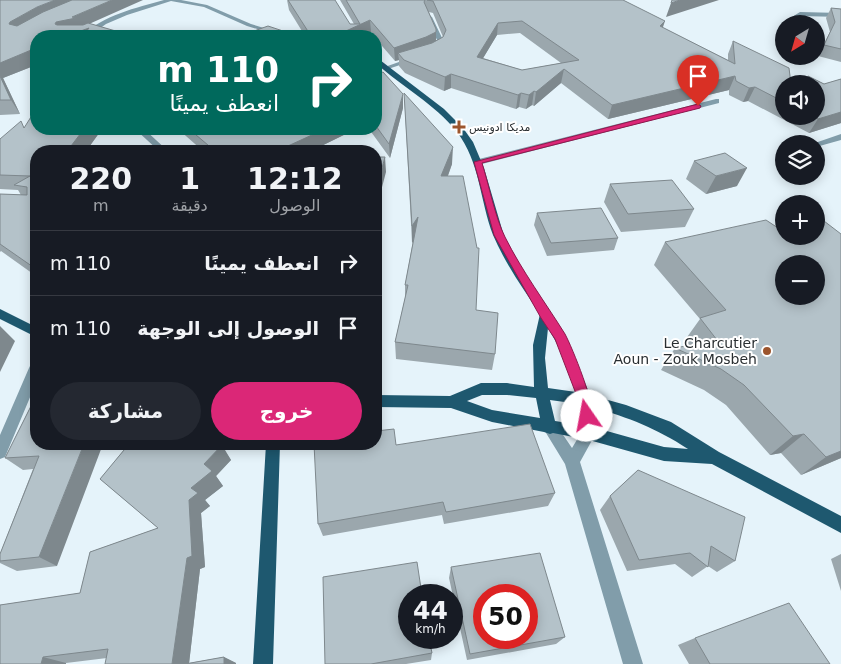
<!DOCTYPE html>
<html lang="ar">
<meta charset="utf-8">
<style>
:root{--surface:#171b24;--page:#242831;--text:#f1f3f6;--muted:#9ea1a6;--line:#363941;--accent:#db2777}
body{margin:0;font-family:"DejaVu Sans",Vazirmatn,sans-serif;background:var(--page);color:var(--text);direction:rtl;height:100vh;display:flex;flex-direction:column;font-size:19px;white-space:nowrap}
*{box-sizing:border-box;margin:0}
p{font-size:16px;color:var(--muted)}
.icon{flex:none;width:28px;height:28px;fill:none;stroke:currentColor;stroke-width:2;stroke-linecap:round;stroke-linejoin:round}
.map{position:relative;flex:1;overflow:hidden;direction:ltr}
.side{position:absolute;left:30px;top:145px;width:352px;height:305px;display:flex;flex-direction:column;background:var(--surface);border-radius:20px;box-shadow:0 2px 12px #0003;direction:rtl}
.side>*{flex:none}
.banner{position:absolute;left:30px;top:30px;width:352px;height:105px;border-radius:20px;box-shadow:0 2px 12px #0003;direction:rtl;background:#00695c;color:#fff;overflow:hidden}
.needle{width:32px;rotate:217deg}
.tools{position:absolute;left:775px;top:15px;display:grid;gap:10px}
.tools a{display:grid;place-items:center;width:50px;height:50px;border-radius:50%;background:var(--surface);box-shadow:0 2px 12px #0003;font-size:25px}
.speed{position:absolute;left:398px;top:584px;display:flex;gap:10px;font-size:25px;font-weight:700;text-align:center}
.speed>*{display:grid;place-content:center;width:65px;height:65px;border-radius:50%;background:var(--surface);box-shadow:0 2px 12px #0003;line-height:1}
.speed small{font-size:12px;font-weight:400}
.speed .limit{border:8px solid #d22;background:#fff;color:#111}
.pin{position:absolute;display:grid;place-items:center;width:42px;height:42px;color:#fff;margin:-51px -21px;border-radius:50% 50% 50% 0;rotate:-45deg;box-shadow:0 0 5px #0007}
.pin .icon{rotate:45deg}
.me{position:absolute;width:55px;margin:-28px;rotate:348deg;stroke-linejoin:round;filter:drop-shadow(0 0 4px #0008)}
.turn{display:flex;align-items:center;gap:18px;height:105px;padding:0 20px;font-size:22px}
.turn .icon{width:65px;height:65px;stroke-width:2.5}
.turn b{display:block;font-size:35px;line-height:42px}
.eta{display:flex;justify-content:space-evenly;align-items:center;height:85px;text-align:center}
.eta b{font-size:30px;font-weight:600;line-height:35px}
.primary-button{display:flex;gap:10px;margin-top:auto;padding:10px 20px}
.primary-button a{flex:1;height:58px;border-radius:30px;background:var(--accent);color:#fff;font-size:20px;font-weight:600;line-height:58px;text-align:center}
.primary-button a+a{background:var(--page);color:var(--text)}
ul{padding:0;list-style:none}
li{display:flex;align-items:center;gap:15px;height:65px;padding:0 20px;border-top:1px solid var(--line)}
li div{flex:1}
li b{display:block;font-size:19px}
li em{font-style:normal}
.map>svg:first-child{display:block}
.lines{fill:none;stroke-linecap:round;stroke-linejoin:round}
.minor{fill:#819daa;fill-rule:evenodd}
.major{fill:#1e586f;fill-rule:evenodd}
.wall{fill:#9ba7ad;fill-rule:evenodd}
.shaded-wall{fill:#7e888d}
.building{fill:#b4c2c9;stroke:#7e888d;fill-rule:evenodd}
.route{fill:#db2777;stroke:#8e194d}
.poi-dot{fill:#9c552d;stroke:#fff;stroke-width:2}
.labels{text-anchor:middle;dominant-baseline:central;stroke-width:4;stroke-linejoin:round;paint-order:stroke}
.far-poi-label{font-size:11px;fill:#292e31;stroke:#fff;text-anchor:start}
.poi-label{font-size:14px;fill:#292e31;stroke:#fff;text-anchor:end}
</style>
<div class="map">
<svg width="841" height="664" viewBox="0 0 841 664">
<rect width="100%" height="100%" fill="#e5f3fa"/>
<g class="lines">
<path class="minor" d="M164,0h17l26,5 44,19 39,12h-9l-34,-10 -43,-19 -33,-6 -44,14 -21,9 -17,12h-7c21,-21 54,-28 82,-36z
M800,12l41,1v4l-40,-1 -3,2 2,6h-6l-2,-7z
M429,15l3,2 12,25 -2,6 -8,5 -3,-2 6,-5 1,-4 -12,-25z
M413,57l2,1v2l-30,10 -3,-2z
M716,99h3v4l-241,62 -4,-3 1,-2z
M135,129h9l24,22h-9z
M841,134v6l-25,7v-3h-4z
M36,363v20l-31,74 -5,2v-24l29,-67 2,-4z
M550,422l5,1 17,25 12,-20 5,-2 5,2 2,5 -16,29 63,202h-20l-58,-200 -22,-36 2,-5z"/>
<path class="major" d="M376,57l68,52 19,19 10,14 11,26 20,68 20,36 40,61 26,62 36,10 45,17 48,30 122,64v17l-129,-69 -48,-3 -75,-21 -36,-7 -3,1 -6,-2 -52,-10 -41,-14 -75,-1v-12l74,1 31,-13h26l27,4 -1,-42 7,-31c-17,-25 -35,-51 -47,-79 -13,-34 -13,-73 -36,-103 -22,-28 -55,-45 -81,-69zM548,328l12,21 16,43 -28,-4 -3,-30zM482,395h25l29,3 4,20 -48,-8 -25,-9zM550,400l29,4 2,21 -26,-4zM593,407c36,11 63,21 95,42l-24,-2 -68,-19z
M0,309l36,18v10l-36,-18z
M266,444h14l-7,220h-20z"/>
</g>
<path class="wall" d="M0,0l36,36v29l-33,13 17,36 -20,1z
M287,0l63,24h4l-14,-24h283l40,28 65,32v-6l5,-13 51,43v32h32v-32h-13l5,-8 16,8 17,-5v44l-32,10 -61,-32 -5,1 -14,-7v-5l-121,29 -47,-36 -27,23 -2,-1 -6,4 -7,-2 -3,2 -65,-21 -7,3 -39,-18 -6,-7v-6l-4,1 -19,-22v-3h-2l-3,-4 -8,4h-58l-16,-26zM429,12l4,1 10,24 -7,4v-12zM520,33l41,30 -39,7 -39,-12 14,-23z
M831,8l10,1v53l-23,-6 12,-24 -4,-14z
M376,75l27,33 -13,50 -21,-29h7z
M404,93l48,71 -4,12 28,134 19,44 -3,16 -96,-11 -1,-17 10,-44v-13l8,-44 -1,2z
M24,127l12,2h66l-15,21 -51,1v125l-35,-25 -1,1v-58l21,1 -3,-5 -18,-1v-50z
M178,129h178l-45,22h-108z
M694,161l43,25 -31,8 -20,-15z
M610,184l84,25 -9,18 -64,5 -17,-30z
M537,213l81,25 -4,12 -67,6 -13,-31z
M784,232l57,2v224l-40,17 -20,-22 -11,2 -44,-50 -22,-15 -43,-20 14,-22 14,-2 -4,-6 15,-21 -46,-54 11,-23z
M36,396l21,170 -40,5 -17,-8v-9l33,-85 -10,1 -18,-12z
M129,444h91l11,16 -15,16 7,10 -18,14 5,6 -9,7 4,54 -5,2 -11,94 35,-6 12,6v1h-131l2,-6 -41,5v1h-66v-59l80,-12 10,-41 68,-24 -58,-49z
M396,445l159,48 -7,13 -104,18 -2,-9 -119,21 -5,-12z
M638,470l97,91 -18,11 -9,-6 -16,11 -17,-13 -48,7 -27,-61 10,-14z
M841,554v37l-10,-32z
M451,567l114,70 -9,7 -89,16 -18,-82z
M695,638l135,26h-141l-11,-19z
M432,653l-1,7 -25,4h-81z"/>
<path class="shaded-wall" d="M55,0h34l-72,34 -8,-10 1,-2 27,-15z
M112,0h31l-63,28h9l4,8h-26l-4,-2 -8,-10 1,-2 16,-5z
M680,0h39l-53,17 5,-14z
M370,20l1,12 -8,4h-28z
M665,21l-4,12 -1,-7z
M498,23l-1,12 -21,35 1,-13z
M436,29v13l-38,11 1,7 -4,1 -1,-13z
M36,48v17l-33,13 17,36 -9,-14 -11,-24v-13z
M564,69l-3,14 -27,23 2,-14z
M451,74v14l-7,3 1,-14z
M735,76l-6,14 -121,29 4,-14z
M755,87l-7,14 -5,1 6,-14z
M534,91l-2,14 -6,4 3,-14z
M521,93l-2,14 -3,2 2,-14z
M403,94v14l-13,50 -1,-14z
M841,112v11l-32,10 9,-14z
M84,129h18l-16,22h-12l-3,-5z
M325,129h31l-45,22h-34z
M453,147l-1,17 -11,30v-18z
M385,157l1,15 -10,38v-20z
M747,168l-10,18 -31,8 10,-18z
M418,217v18l-6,8v-17z
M377,270l1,18 -2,3v-20z
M0,326l15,15 -15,31z
M804,434l-23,19 -11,2 23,-19z
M84,444h19l-46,122 -18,-9z
M222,445l9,15 -15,16 7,10 -18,14 5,6 -9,7 4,54 -5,2 -11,95h-17l15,-106 2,-58 2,-12 13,-24z
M841,451v7l-40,17 25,-18z
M43,657l23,6v1h-25z
M224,657l12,6v1h-12z"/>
<path class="building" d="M0,0h55l-18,7 -27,15 -1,2 8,2 26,-14 29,-12h40l-40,17 4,1 -20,4 -1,2 2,1h26l5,-2 45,13h-50l6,-8 -22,8h-31v12l-36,15z
M288,0h47l15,24h10l-14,-24h79l-1,2 12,27v3l-10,5 -32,11 -24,-28 -35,16h-24z
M427,0h196l42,21 -5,5 75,38 -2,-23 56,27 2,16h-7v18l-29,-15 -6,1 -13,-7 -1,-5 -123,29 -48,-36 -28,23 -2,-1 -5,4 -8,-2 -3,2 -67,-21 -6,3 -41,-17 -6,-7 34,-10 11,-6 3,-7 -13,-29zM522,21l57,39 -57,10 -45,-13 21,-34z
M672,0h8l-9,3z
M831,8l10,1v40l-17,-4 11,-23z
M268,26l30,10h-58z
M383,72l20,22 -14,50 -13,-18v-51z
M0,76l11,24h-11z
M808,76l16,8 17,-5v33l-23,7 -5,-3h3v-32h-12z
M404,93l49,54 -12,29h22l14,72h2l-3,62 22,3 -3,41 -100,-12 13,-57h-3l13,-68 -6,9z
M36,109v20h48l-13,17 9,1 -3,2 19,2h-60v118l-36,-25v-50l27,1v-8l-13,-2 16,-9 -30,-1v-36l21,-18 3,7z
M189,129h136l-48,22h-62z
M725,153l22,15 -31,8 -22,-15z
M376,157h9l-9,33z
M672,180l22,29 -66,5 -18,-30z
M601,208l17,30 -67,5 -14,-30z
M766,220l18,12v4h32v-13l8,-2 17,13v217l-15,6 -22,-23 -11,2 -49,-51 -23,-16 -46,-21 42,-8 -17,-22 26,-8 -61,-68zM784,264h32v32h-32z
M36,396v48h48l-45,113 -39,4v-7l39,-98 -34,2z
M530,424l25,69 -109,19 -3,-10 -125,22 -4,-80h62v-13l18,-2 2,16z
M129,444h91l2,1 -18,19 8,7 -21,17 7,5 -9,7 3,56 -5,2 -15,106h-67l3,-15 -65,8 -2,7h-41v-59l80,-12 10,-41 68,-24 -58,-49z
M638,470l107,47 -10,44 -24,-15 -3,21 -18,-14 -51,7 -29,-64z
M540,553l25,84 -95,17 -19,-87zM484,595h42v43h-42z
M417,562l5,33h-13v43h20l3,15 -61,11h-46l-2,-87z
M789,603l41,61h-120l-15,-26z
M224,657v7h-39z"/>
<path class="route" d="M698,104l3,2 -1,2 -218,55c7,22 13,54 23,74 17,34 40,65 60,97 7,13 32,74 27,86l-5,2 -5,-2 -4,-21 -23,-60 -14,-21 -47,-83 -20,-73z"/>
<g class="poi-dot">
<path d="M456.5 119.5h5v5h5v5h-5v5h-5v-5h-5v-5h5z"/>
<circle cx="767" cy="351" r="5"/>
</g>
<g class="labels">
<g class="far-poi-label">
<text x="469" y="127">مديكا ادونيس</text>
</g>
<g class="poi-label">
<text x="757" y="343">Le Charcutier<tspan x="757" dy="16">Aoun - Zouk Mosbeh</tspan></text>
</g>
</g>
</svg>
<div class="tools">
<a><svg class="needle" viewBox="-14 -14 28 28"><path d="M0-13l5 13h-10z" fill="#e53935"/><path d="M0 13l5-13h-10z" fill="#9ea1a6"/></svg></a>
<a><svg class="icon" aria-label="sound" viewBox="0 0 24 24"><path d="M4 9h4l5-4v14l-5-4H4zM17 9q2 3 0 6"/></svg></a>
<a><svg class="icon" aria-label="layers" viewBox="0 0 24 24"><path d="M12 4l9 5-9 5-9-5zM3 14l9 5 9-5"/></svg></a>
<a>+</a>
<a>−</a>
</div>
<div class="speed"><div>44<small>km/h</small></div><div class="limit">50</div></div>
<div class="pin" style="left:698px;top:106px;background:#d93025"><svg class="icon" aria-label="arrive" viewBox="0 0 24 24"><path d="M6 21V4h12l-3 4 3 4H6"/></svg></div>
<svg class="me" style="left:587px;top:416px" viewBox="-20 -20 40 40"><circle r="19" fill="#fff"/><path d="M0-13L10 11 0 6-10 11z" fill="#db2777"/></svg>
<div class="banner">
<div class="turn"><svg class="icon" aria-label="right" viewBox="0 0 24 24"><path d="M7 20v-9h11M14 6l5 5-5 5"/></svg><div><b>110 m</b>انعطف يمينًا</div></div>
</div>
<section class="side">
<div class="eta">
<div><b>12:12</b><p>الوصول</p></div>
<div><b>1</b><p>دقيقة</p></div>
<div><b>220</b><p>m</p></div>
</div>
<ul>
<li><svg class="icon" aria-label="right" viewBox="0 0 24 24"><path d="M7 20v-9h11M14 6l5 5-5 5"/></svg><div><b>انعطف يمينًا</b></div><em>110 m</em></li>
<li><svg class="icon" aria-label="arrive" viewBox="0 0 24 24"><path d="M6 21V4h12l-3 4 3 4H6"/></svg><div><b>الوصول إلى الوجهة</b></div><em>110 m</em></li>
</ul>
<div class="primary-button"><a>خروج</a><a>مشاركة</a></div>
</section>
</div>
